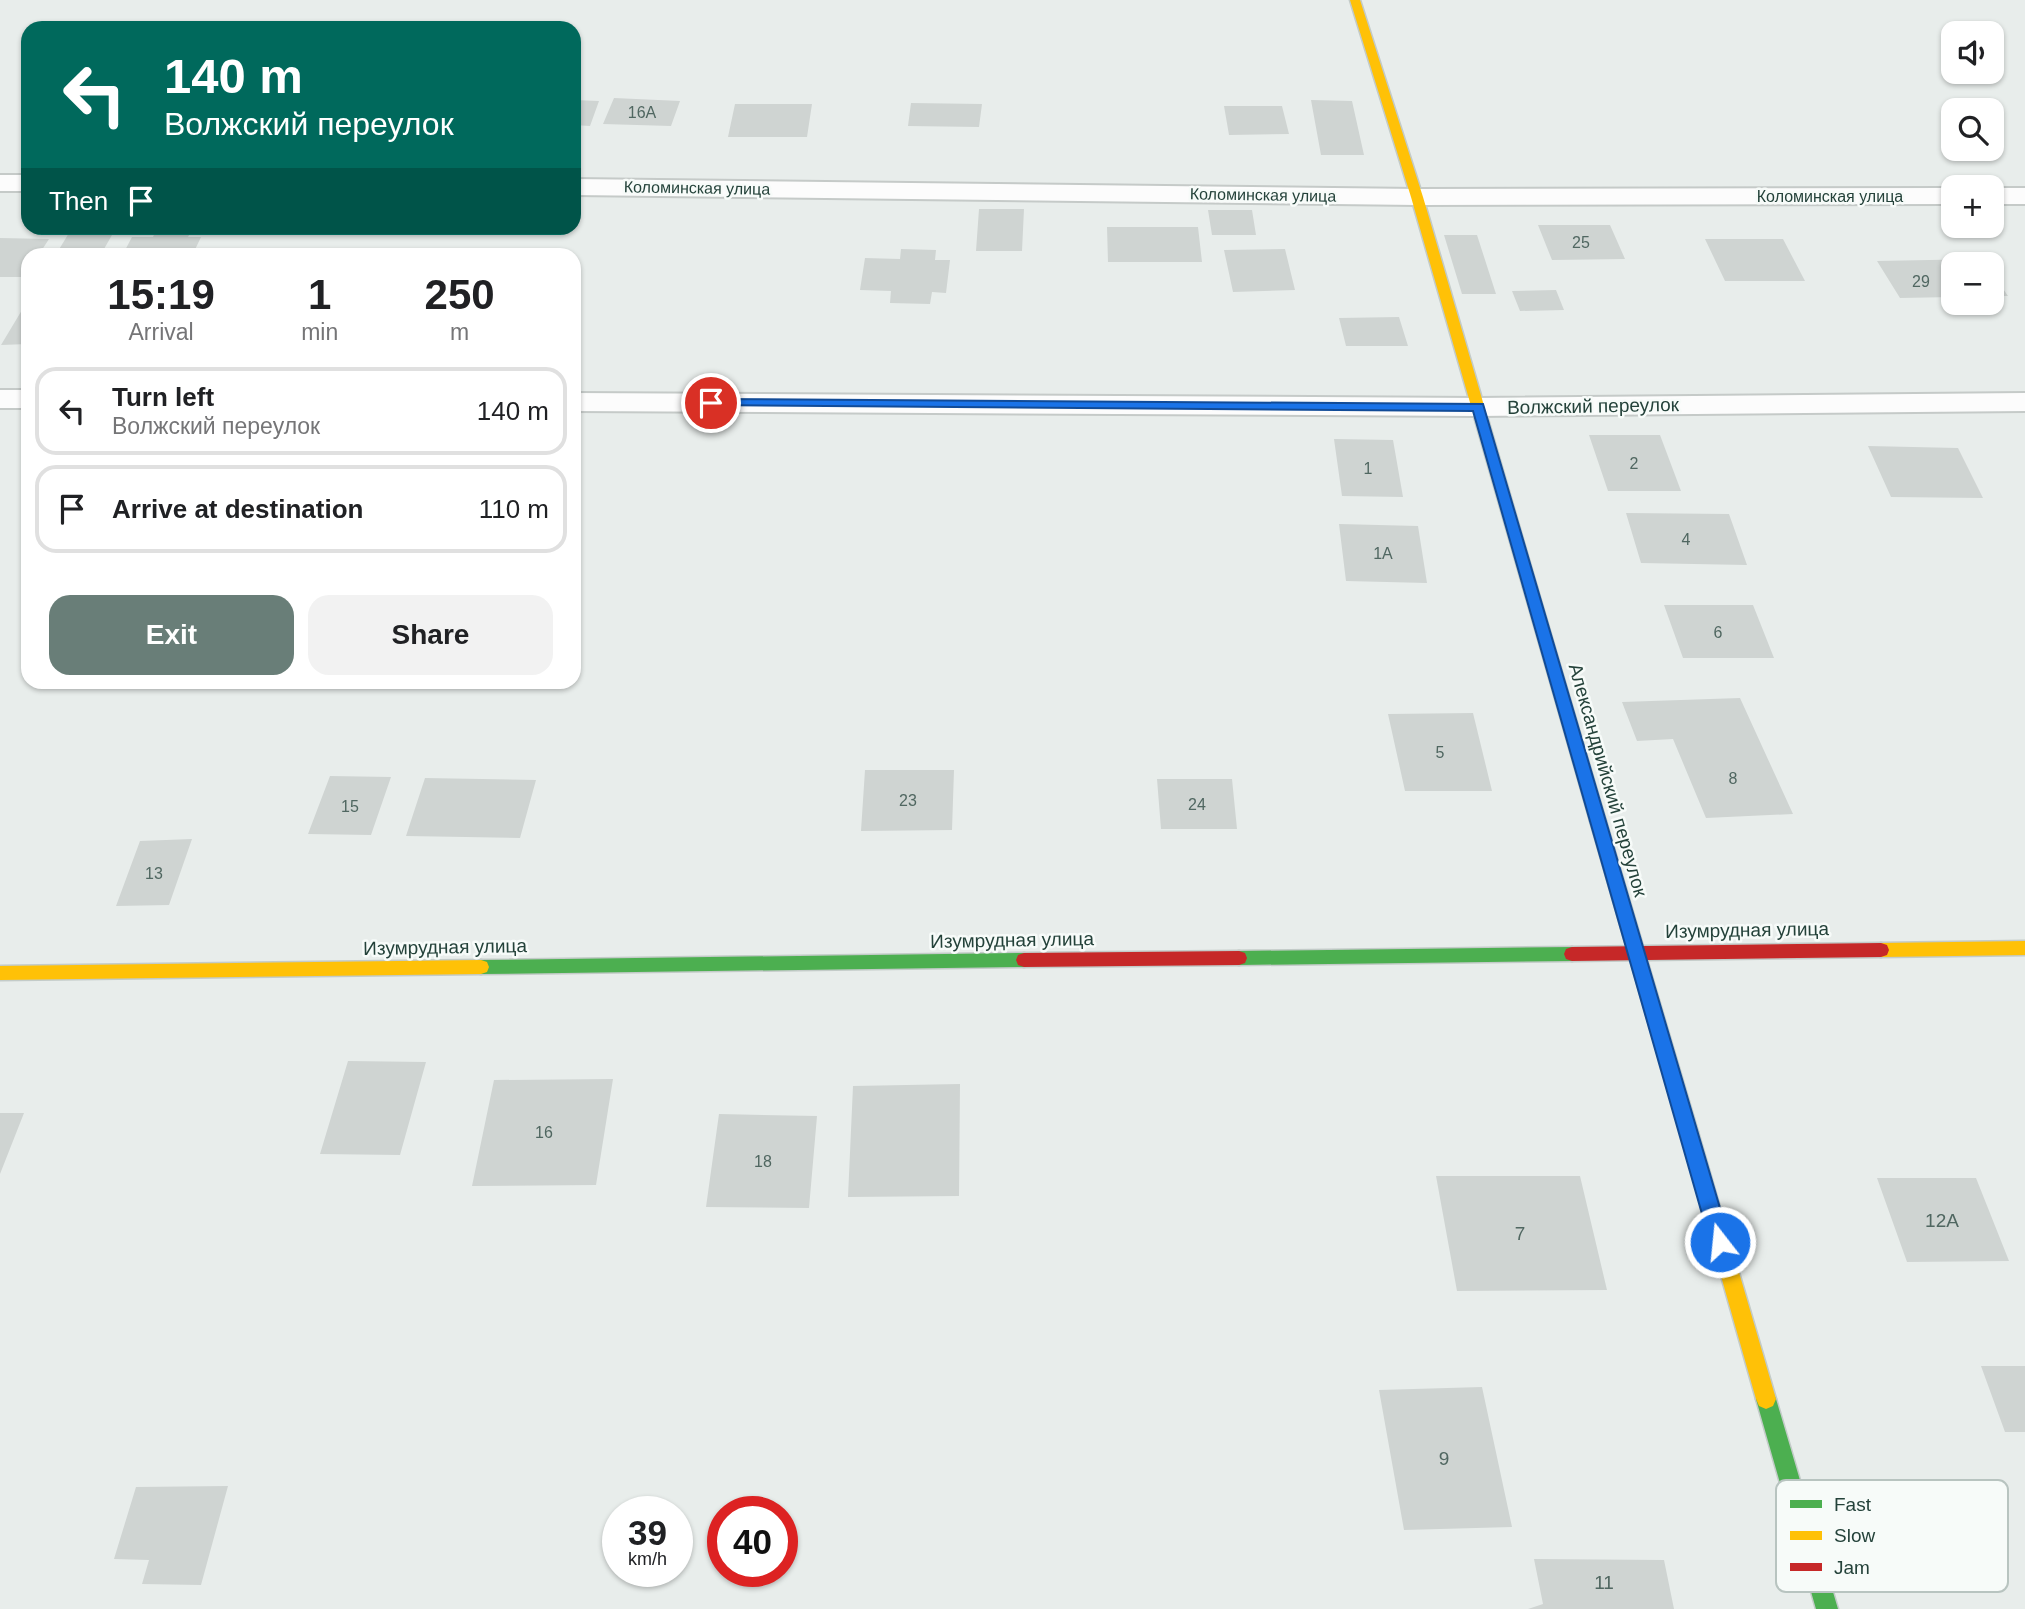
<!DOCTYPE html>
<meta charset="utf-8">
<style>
:root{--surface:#fff;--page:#f2f2f2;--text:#202124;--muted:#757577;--line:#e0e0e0;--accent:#697e78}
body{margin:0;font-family:Helvetica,sans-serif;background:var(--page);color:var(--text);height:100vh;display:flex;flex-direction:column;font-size:26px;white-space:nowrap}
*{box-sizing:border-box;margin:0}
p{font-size:23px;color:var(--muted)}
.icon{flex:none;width:38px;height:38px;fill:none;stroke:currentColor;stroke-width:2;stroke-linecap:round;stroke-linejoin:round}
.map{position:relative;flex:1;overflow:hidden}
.panel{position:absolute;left:21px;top:248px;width:560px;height:441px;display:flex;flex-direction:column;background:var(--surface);border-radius:21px;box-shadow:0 2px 5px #0004}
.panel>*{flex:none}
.top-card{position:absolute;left:21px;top:21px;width:560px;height:214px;border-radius:21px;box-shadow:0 2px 5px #0004;background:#00695c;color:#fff;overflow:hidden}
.buttons{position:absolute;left:1941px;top:21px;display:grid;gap:14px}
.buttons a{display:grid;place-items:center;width:63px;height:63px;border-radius:14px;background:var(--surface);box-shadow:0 2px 5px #0004;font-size:35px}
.speed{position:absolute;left:602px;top:1496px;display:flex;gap:14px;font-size:35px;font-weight:700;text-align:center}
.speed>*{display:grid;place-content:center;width:91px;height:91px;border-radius:50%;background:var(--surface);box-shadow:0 2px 5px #0004;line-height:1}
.speed small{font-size:18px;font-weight:400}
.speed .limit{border:10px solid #d22;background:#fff;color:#111}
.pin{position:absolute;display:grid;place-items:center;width:60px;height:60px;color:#fff;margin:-30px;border:4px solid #fff;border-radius:50%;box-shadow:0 2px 7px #0007}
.me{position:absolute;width:77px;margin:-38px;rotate:344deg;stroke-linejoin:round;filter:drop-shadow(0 0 5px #0008)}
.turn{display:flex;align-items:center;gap:24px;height:147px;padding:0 28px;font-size:32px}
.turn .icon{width:91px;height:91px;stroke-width:2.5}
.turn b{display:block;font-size:49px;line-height:60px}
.then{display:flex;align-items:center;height:66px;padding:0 28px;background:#0003;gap:14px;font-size:26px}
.eta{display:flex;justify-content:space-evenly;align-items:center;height:119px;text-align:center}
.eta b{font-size:42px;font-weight:600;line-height:49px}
.cta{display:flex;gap:14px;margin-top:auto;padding:14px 28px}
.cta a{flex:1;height:80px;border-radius:21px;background:var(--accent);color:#fff;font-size:28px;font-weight:600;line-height:80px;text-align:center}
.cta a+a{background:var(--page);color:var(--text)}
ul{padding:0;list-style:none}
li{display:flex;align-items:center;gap:21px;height:88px;margin:0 14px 10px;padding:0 14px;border:4px solid var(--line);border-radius:21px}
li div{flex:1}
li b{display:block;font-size:26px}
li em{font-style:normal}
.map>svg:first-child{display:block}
.building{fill:#cfd4d2}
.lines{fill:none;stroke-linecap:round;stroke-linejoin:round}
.street-casing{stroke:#c5cac8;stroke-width:4}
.fast-casing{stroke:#c3cbc8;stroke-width:3}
.slow-casing{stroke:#c3cbc8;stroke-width:3}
.jam-casing{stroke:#c3cbc8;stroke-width:3}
.street{fill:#fcfcfc;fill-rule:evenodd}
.fast{fill:#4caf50;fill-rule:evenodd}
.slow{fill:#ffc107;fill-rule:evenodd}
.jam{fill:#c62828;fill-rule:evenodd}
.route{fill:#1a73e8;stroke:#114b97;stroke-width:2}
.labels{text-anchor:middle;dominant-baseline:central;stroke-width:5;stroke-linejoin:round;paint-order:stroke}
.number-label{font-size:16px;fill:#506761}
.far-street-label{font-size:16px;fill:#24423a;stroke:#f7fbf9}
.street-label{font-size:19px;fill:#24423a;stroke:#f7fbf9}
.near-number-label{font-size:19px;fill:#506761}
.key{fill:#f7fbf9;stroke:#b8c4c0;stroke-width:2}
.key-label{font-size:19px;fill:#24423a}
</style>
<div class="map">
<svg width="2025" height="1609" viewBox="0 0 2025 1609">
<rect width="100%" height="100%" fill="#e8edeb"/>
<path class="building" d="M614,98l66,3 -9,25 -68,-2z
M574,100l25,1 -9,25 -16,-1z
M1311,100l41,1 12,54h-43z
M911,103l71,1 -3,23 -71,-1z
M735,104h77l-5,33h-79z
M1224,106h58l7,28 -60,1z
M979,209h45l-2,42h-46z
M1208,210h44l4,25h-44z
M1538,225h72l15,34 -73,1z
M1107,227h91l4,35h-94z
M72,228h44l-16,28h-45z
M157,228h36l-5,9h13l-9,19h-70l10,-19h21z
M1444,235h33l19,59h-34z
M0,238l49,1 -11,17h-10v15l-4,6h-24z
M1705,239h78l22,42h-80z
M901,249l35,1 -1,10h15l-4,33 -14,-1 -2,12 -40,-1 1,-12 -31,-1 5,-32 35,1z
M1285,249l10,41 -62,2 -9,-42z
M1982,259l4,5h-33v33l-53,1 -23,-37z
M1992,273l16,23h-16z
M1556,290l8,20 -44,1 -8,-20z
M28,300v44l-27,1z
M1399,317l9,29h-62l-7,-28z
M1589,435h71l21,56h-73z
M1334,439l59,1 10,57 -61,-1z
M1868,446l90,2 25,50 -92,-1z
M1626,513l103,1 18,51 -106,-2z
M1339,524l79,2 9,57 -81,-2z
M1664,605h89l21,53h-91z
M1740,698l53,116 -87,4 -33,-79 -36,2 -15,-39z
M1473,713l19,78h-87l-17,-77z
M865,770h89l-2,60 -91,1z
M330,776l61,1 -20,58 -63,-1z
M425,778l111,2 -16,58 -114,-2z
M1157,779h75l5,50h-76z
M192,839l-23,66 -53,1 24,-65z
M348,1061l78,1 -26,93 -80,-1z
M613,1079l-17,106 -124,1 22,-106z
M960,1084l-1,112 -111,1 5,-111z
M0,1113h24l-24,61z
M719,1114l98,2 -8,92 -103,-1z
M1436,1176h144l27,114 -150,1z
M1877,1178h99l33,83 -102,1z
M1981,1366h44v66h-20z
M1482,1387l30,140 -108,3 -25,-140z
M228,1486l-27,99 -59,-1 7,-24 -35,-1 22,-72z
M1534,1559l130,1 10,49h-146l15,-5z"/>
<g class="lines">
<defs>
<path id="street" d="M0,175h28v16h-28z
M574,179l843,10 536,-1v16l-536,1 -843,-10z
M1992,188h33v16h-33z
M0,390h28v18h-28z
M574,393l904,5 547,-5v18l-547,5 -904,-5z"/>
<path id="fast" d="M1598,815l6,2 2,4 92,311 -3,6 -6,2 -6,-2 -3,-6 -90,-311 2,-4z
M1572,947l6,2 2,5 -2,5 -6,2 -333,4 -6,-2 -2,-5 2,-5 6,-2z
M1024,953l6,2 2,5 -2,5 -6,2 -543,7 -6,-2 -2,-5 2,-5 6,-2z
M1766,1389l7,3 3,7 62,210h-22l-60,-210 3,-7z"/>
<path id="slow" d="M1350,0h10l63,197 114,390 -2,3 -5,2 -7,-5 -112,-390z
M2025,941v14l-144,2 -6,-2 -2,-5 2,-5 6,-2z
M481,960l6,2 2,5 -2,5 -6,2 -481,6v-14z
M1689,1124l6,2 3,6 78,267 -3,7 -7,3 -7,-3 -3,-7 -76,-267 3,-6z"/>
<path id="jam" d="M1530,582l7,5 69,234 -2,4h-12l-2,-4 -67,-234z
M1881,943l6,2 2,5 -2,5 -6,2 -309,4 -6,-2 -2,-5 2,-5 6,-2z
M1239,951l6,2 2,5 -2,5 -6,2 -215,2 -6,-2 -2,-5 2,-5 6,-2z"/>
</defs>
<use href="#street" class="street-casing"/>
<use href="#fast" class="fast-casing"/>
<use href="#slow" class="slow-casing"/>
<use href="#jam" class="jam-casing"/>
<use href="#street" class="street"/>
<use href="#fast" class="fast"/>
<use href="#slow" class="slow"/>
<use href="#jam" class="jam"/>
</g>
<path class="route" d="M711,399l772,5 247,838 -3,6 -7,2 -7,-2 -3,-6 -237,-831 -767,-6v-5z"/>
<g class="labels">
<g class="number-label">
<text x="642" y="112">16А</text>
<text x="1581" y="242">25</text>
<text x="1921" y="281">29</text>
<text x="1634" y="463">2</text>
<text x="1368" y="468">1</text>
<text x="1686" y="539">4</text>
<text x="1383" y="553">1А</text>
<text x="1718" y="632">6</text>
<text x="1440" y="752">5</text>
<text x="1733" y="778">8</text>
<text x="908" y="800">23</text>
<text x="1197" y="804">24</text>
<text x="350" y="806">15</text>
<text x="154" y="873">13</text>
<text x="544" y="1132">16</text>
<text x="763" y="1161">18</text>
</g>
<g class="far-street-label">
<text transform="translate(697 188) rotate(1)">Коломинская улица</text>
<text transform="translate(1263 195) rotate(1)">Коломинская улица</text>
<text x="1830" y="196">Коломинская улица</text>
</g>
<g class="street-label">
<text transform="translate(1593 406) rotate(-1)">Волжский переулок</text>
<text transform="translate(1608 780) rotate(74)">Александрийский переулок</text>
<text transform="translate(1747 930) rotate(-1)">Изумрудная улица</text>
<text transform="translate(1012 940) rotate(-1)">Изумрудная улица</text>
<text transform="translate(445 947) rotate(-1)">Изумрудная улица</text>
</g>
<g class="near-number-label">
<text x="1942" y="1220">12А</text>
<text x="1520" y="1233">7</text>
<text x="1444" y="1458">9</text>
<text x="1604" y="1582">11</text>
</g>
</g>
<rect x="1776" y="1480" width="232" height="112" rx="10" class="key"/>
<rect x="1790" y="1500" width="32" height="8" fill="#4caf50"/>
<rect x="1790" y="1531" width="32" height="9" fill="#ffc107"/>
<rect x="1790" y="1563" width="32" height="8" fill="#c62828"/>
<g class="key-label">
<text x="1834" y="1511">Fast</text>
<text x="1834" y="1542">Slow</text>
<text x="1834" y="1574">Jam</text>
</g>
</svg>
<div class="buttons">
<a><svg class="icon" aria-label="sound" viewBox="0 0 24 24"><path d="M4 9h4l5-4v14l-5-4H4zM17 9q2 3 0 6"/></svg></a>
<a><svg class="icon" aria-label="search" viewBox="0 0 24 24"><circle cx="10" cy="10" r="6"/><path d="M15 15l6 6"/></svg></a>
<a>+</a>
<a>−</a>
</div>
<div class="speed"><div>39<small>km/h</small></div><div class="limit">40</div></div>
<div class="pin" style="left:711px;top:403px;background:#d93025"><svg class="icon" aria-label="arrive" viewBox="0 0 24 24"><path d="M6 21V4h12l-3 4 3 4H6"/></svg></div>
<svg class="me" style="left:1720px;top:1242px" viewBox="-20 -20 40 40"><circle r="17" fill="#1a73e8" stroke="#fff" stroke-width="3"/><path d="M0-11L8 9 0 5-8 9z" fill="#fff"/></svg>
<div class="top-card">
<div class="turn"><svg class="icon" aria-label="left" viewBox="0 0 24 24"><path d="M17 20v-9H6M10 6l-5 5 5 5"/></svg><div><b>140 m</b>Волжский переулок</div></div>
<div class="then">Then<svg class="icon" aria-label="arrive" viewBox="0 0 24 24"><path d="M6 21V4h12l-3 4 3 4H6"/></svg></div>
</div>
<section class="panel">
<div class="eta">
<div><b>15:19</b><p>Arrival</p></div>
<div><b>1</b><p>min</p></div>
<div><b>250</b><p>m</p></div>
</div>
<ul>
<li><svg class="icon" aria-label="left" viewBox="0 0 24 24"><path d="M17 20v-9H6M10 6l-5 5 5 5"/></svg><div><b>Turn left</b><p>Волжский переулок</p></div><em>140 m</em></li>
<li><svg class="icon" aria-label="arrive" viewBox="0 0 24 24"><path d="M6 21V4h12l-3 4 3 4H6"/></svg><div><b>Arrive at destination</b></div><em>110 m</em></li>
</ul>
<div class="cta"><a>Exit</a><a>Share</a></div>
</section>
</div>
